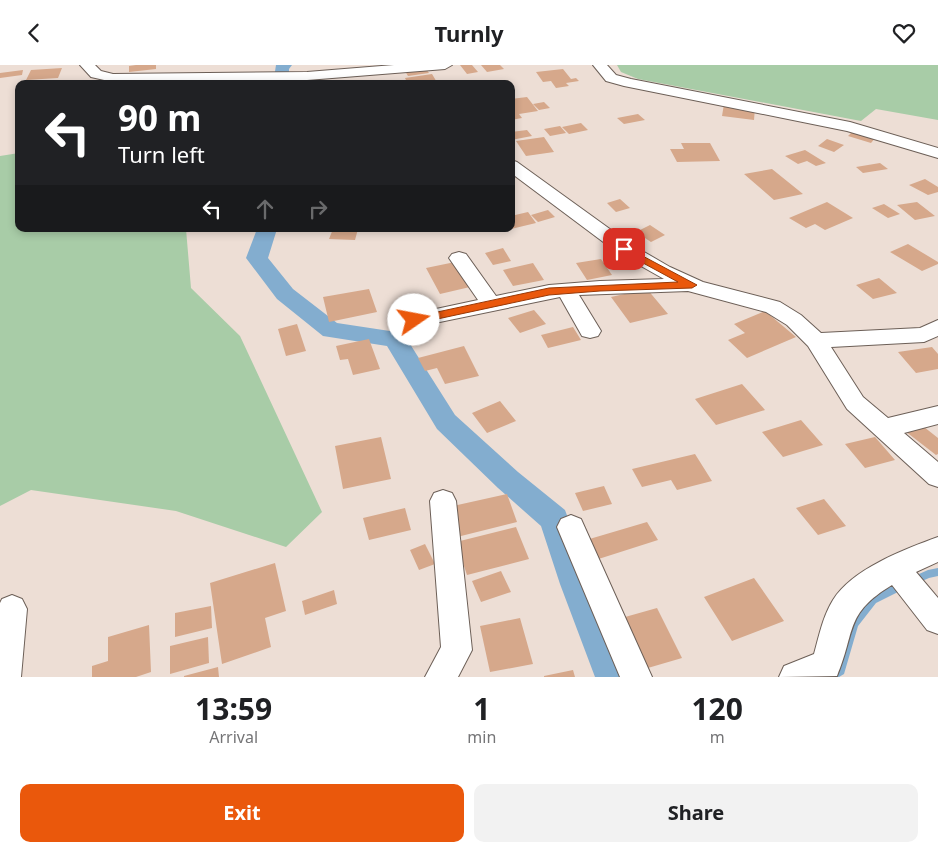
<!DOCTYPE html>
<style>
:root{--surface:#fff;--page:#f2f2f2;--text:#202124;--muted:#757577;--accent:#ea580c}
body{margin:0;font-family:"Noto Sans",sans-serif;background:var(--page);color:var(--text);height:100vh;display:flex;flex-direction:column;font-size:19px;white-space:nowrap}
*{box-sizing:border-box;margin:0}
p{font-size:16px;color:var(--muted)}
.icon{flex:none;width:28px;height:28px;fill:none;stroke:currentColor;stroke-width:2;stroke-linecap:round;stroke-linejoin:round}
.map{position:relative;height:612px;overflow:hidden}
.panel{display:flex;flex-direction:column;background:var(--surface);flex:1}
.panel>*{flex:none}
.guide{position:absolute;left:15px;top:15px;width:500px;height:152px;border-radius:10px;box-shadow:0 2px 8px #0003;background:#202124;color:#fff;overflow:hidden}
.pin{position:absolute;display:grid;place-items:center;width:42px;height:42px;color:#fff;margin:-21px;border-radius:10px;box-shadow:0 2px 8px #0006}
.me{position:absolute;width:55px;margin:-28px;rotate:78deg;stroke-linejoin:round;filter:drop-shadow(0 0 4px #0008)}
.turn{display:flex;align-items:center;gap:18px;height:105px;padding:0 20px;font-size:22px}
.turn .icon{width:65px;height:65px;stroke-width:2.5}
.turn b{display:block;font-size:35px;line-height:42px}
.lanes{display:flex;align-items:center;height:48px;padding:0 20px;background:#0003;justify-content:center;gap:25px;direction:ltr}
.lanes .off{opacity:.35}
.eta{display:flex;justify-content:space-evenly;align-items:center;height:85px;text-align:center}
.eta b{font-size:30px;font-weight:700;line-height:35px}
.primary-button{display:flex;gap:10px;margin-top:auto;padding:10px 20px}
.primary-button a{flex:1;height:58px;border-radius:10px;background:var(--accent);color:#fff;font-size:20px;font-weight:700;line-height:58px;text-align:center}
.primary-button a+a{background:var(--page);color:var(--text)}
header{display:flex;justify-content:space-between;align-items:center;height:65px;padding:0 20px;background:var(--surface);font-size:22px;font-weight:700}
.map>svg:first-child{display:block}
.green{fill:#a8cca7}
.lines{fill:none;stroke-linecap:round;stroke-linejoin:round}
.stream{fill:#83adcf;fill-rule:evenodd}
.canal{fill:#83adcf;fill-rule:evenodd}
.building{fill:#d6a88b}
.street-casing{stroke:#6c5f57;stroke-width:2}
.street{fill:#fff;fill-rule:evenodd}
.route{fill:#ea580c;stroke:#983908}
</style>
<header><svg class="icon" aria-label="back" viewBox="0 0 24 24"><path d="M15 5l-7 7 7 7"/></svg>Turnly<svg class="icon" aria-label="heart" viewBox="0 0 24 24"><path d="M12 20l-8-8c-3-5 5-10 8-4 3-6 11-1 8 4z"/></svg></header>
<div class="map">
<svg width="938" height="612" viewBox="0 0 938 612">
<rect width="100%" height="100%" fill="#edded5"/>
<path class="green" d="M617,0h321v55l-62,-11 -15,12 -223,-42 -17,-7z
M19,88v76h167l5,59 49,48 82,176 -36,35 -110,-36 -145,-21 -31,16v-350z"/>
<g class="lines">
<path class="stream" d="M938,503v8l-9,2 -16,7 -3,-1 -1,-3 1,-3 18,-8z
M903,516l3,1 1,3 -1,3 -30,15 -18,23 -14,48 -5,3h-15l2,-3 11,-6 14,-47 19,-24z"/>
<path class="canal" d="M276,0h16l-3,4v15h-16z
M257,164h20l-9,29 25,31 44,34 66,10 52,82 63,57 47,38 27,74 39,93h-36l-35,-93 -19,-58 -43,-38 -61,-59 -50,-83 -64,-10 -46,-37 -31,-41z"/>
</g>
<path class="building" d="M136,0h20v4l-27,3v-6z
M460,0h12l6,7 -11,2z
M481,0h19l4,4 -17,3z
M62,3l-4,10 -32,2 5,-10z
M425,3l4,5 -21,3 -3,-5z
M563,4l8,10 5,-1 3,3 -13,2 3,3 -13,2 -5,-7 8,-1 -16,2 -7,-10z
M23,5l-1,5 -22,3v-5z
M432,9l6,10h-30l-3,-6z
M527,32l11,14 -19,3 3,4 -11,2v-21z
M544,37l6,6 -11,2 -6,-6z
M724,39l31,4 -1,12 -32,-4z
M638,49l7,6 -21,4 -7,-6z
M581,58l7,7 -19,4 -7,-7z
M560,61l6,7 -16,3 -6,-7z
M527,65l5,6 -21,4v-8z
M854,65l22,7 -5,6 -23,-7z
M544,72l10,15 -28,4 -10,-15z
M827,74l17,6 -10,7 -16,-6z
M681,78h29l10,18 -43,1 -7,-13h14z
M805,85l21,13 -10,3 -9,-5 -9,3 -13,-8z
M880,98l8,6 -25,4 -7,-6z
M772,104l31,25 -29,6 -30,-26z
M925,114l13,8v5l-10,3 -19,-10z
M620,134l10,9 -14,4 -9,-9z
M827,137l26,16 -28,12 -10,-6 -9,4 -17,-10z
M917,137l18,14 -20,4 -18,-15z
M884,139l16,10 -12,4 -16,-10z
M548,145l7,7 -17,5 -7,-7z
M528,147l8,11 -25,6v-13z
M650,160l15,10 -14,7 -15,-10z
M333,164h25l-3,11 -26,-1z
M908,179l30,18v2l-16,7 -32,-19z
M503,183l8,13 -18,4 -8,-12z
M601,194l11,16 -25,5 -11,-17z
M455,197l15,25 -30,7 -14,-26z
M533,198l11,17 -31,6 -10,-16z
M879,213l18,15 -24,6 -17,-14z
M369,224l8,23 -48,10 -6,-25z
M647,224l21,25 -38,9 -19,-26z
M534,245l12,14 -26,9 -12,-15z
M765,246l31,26 -49,21 -19,-18 17,-7 -11,-9z
M297,259l9,27 -20,5 -8,-27z
M573,262l8,13 -33,8 -7,-13z
M369,274l11,30 -27,6 -5,-16 -8,1 -4,-14z
M464,281l15,30 -34,8 -8,-16 -12,3 -7,-13z
M932,282l6,7v15l-22,4 -18,-21z
M742,319l23,26 -49,15 -21,-26z
M500,336l16,20 -29,12 -15,-20z
M801,355l22,25 -40,12 -21,-25z
M919,358l19,15v16l-2,1 -31,-24z
M381,372l10,42 -48,10 -8,-43z
M875,372l20,23 -30,8 -20,-24z
M695,389l17,27 -35,9 -6,-10 -29,7 -10,-18z
M604,421l8,18 -29,7 -8,-18z
M507,429l10,28 -64,16 -9,-30z
M824,434l22,27 -28,9 -22,-27z
M405,443l6,22 -42,10 -6,-22z
M647,457l11,18 -72,23 -10,-20z
M516,462l13,32 -62,16 -11,-33z
M425,479l10,20 -16,6 -9,-20z
M275,498l11,48 -21,7 6,29 -49,17 -12,-81z
M501,506l10,21 -30,10 -9,-21z
M754,513l30,43 -52,20 -28,-44z
M334,525l3,14 -32,11 -3,-14z
M211,541l1,22 -37,9v-24z
M657,543l25,50 -41,12 -23,-51z
M520,553l13,46 -43,8 -10,-46z
M149,560l2,47 -15,5h-44v-11l16,-5v-24z
M208,572l1,26 -39,11v-28z
M218,602l1,10h-35v-1z
M573,605l2,7h-31v-1z"/>
<g class="lines">
<defs>
<path id="street" d="M80,0h15l6,6 12,3 194,-2 87,-7h58l-7,4 -138,11 -194,2 -22,-5z
M593,0h14l9,10 15,4 219,43 88,26v10l-91,-27 -223,-45 -18,-5z
M511,95l6,2 115,83 38,22 33,15 77,20 21,13 20,18 99,-5 18,-8v16l-14,6 -93,5 32,50 25,21 50,-12v18l-34,9 34,29v25l-9,-3 -82,-75 -39,-63 -21,-21 -21,-13 -78,-21 -109,4 22,36 -3,5 -8,2 -8,-2 -22,-39 -159,33 -7,-2 -4,-5 4,-5 84,-18 -29,-42 3,-4 7,-2 7,2 30,42 53,-11 51,-4 64,-2 -46,-26 -107,-80z
M443,425l9,3 4,8 16,149 -14,27h-33l16,-30 -11,-146 4,-8z
M571,450l10,4 71,158h-32l-63,-150 4,-8z
M938,472v25l-22,10 22,26v36l-11,-4 -35,-45c-48,29 -36,46 -55,91l-58,1 5,-11 30,-12c5,-18 9,-38 19,-54 19,-31 72,-51 105,-63z
M12,530l10,4 5,10 -6,68h-21v-74l2,-4z"/>
</defs>
<use href="#street" class="street-casing"/>
<use href="#street" class="street"/>
</g>
<path class="route" d="M624,181l73,39 -5,3 -92,3 -51,4 -135,29 -5,-4 5,-3 135,-29 129,-6 -57,-31v-4z"/>
</svg>
<div class="pin" style="left:624px;top:184px;background:#d93025"><svg class="icon" aria-label="arrive" viewBox="0 0 24 24"><path d="M6 21V4h12l-3 4 3 4H6"/></svg></div>
<svg class="me" style="left:414px;top:255px" viewBox="-20 -20 40 40"><circle r="19" fill="#fff"/><path d="M0-13L10 11 0 6-10 11z" fill="#ea580c"/></svg>
<div class="guide">
<div class="turn"><svg class="icon" aria-label="left" viewBox="0 0 24 24"><path d="M17 20v-9H6M10 6l-5 5 5 5"/></svg><div><b>90 m</b>Turn left</div></div>
<div class="lanes"><svg class="icon" aria-label="left" viewBox="0 0 24 24"><path d="M17 20v-9H6M10 6l-5 5 5 5"/></svg><svg class="icon off" aria-label="ahead" viewBox="0 0 24 24"><path d="M12 20V5M6 11l6-6 6 6"/></svg><svg class="icon off" aria-label="right" viewBox="0 0 24 24"><path d="M7 20v-9h11M14 6l5 5-5 5"/></svg></div>
</div>
</div>
<section class="panel">
<div class="eta">
<div><b>13:59</b><p>Arrival</p></div>
<div><b>1</b><p>min</p></div>
<div><b>120</b><p>m</p></div>
</div>
<div class="primary-button"><a>Exit</a><a>Share</a></div>
</section>
